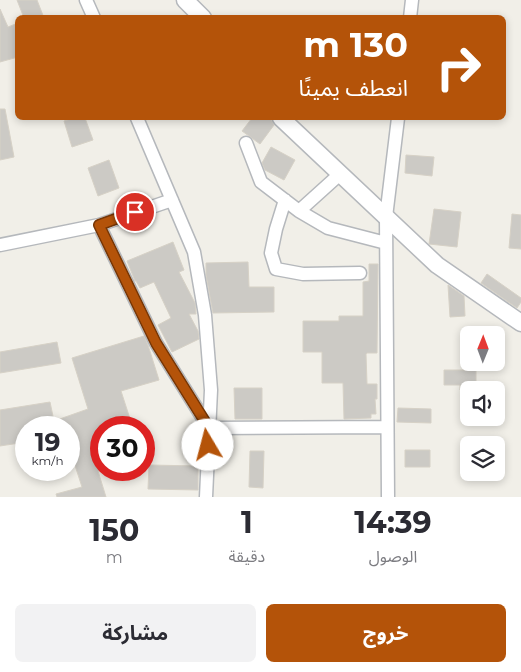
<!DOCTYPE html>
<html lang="ar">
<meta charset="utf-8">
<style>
:root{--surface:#fff;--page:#f2f2f3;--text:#2b2b33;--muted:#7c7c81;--accent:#b45309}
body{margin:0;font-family:Montserrat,"Noto Sans Arabic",sans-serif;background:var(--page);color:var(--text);direction:rtl;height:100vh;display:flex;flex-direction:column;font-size:19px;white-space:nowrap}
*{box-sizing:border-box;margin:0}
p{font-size:16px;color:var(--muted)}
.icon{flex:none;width:28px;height:28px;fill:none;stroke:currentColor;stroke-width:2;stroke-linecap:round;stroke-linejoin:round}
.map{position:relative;height:497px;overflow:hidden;direction:ltr}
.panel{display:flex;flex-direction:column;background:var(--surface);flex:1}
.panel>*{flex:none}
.hud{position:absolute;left:15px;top:15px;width:491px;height:105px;border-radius:8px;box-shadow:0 2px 8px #0003;direction:rtl;background:#b45309;color:#fff;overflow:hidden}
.needle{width:32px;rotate:1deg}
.buttons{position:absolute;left:460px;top:326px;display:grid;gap:10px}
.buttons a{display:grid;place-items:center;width:45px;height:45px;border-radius:8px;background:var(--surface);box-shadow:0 2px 8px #0003;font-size:25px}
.speed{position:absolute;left:15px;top:416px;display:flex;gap:10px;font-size:25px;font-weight:700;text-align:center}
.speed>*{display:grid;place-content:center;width:65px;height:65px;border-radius:50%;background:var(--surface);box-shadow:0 2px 8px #0003;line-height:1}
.speed small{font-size:12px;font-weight:400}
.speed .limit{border:8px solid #d22;background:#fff;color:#111}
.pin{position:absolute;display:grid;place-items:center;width:42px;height:42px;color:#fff;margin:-21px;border:2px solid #fff;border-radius:50%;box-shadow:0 1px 5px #0007}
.me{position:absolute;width:55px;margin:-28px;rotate:352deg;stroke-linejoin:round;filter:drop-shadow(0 0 4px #0008)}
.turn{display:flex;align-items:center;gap:18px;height:105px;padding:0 15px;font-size:22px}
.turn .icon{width:65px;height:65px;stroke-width:2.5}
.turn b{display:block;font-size:35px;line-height:42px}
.eta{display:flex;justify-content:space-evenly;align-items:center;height:85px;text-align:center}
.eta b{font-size:30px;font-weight:700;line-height:35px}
.action{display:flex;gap:10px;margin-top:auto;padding:10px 15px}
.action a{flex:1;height:58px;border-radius:8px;background:var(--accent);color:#fff;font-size:20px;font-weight:700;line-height:58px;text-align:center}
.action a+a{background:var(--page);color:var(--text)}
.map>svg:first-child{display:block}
.building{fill:#cccac5;stroke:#d6d1c6}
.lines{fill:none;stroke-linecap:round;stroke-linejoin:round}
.minor-casing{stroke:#b5b8bc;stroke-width:15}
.tertiary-casing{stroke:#b5b8bc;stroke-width:19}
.minor{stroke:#fff;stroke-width:12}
.tertiary{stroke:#fff;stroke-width:16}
.route-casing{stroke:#753606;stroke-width:12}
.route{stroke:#b45309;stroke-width:9}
</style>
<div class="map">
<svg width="521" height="497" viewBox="0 0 521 497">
<rect width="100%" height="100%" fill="#f1efe8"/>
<path class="building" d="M17,0h20l7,18h-20z
M0,9l8,18 10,-4v34l-18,5z
M0,109h5l9,48 -14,3z
M75,118h10l8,22 -21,7 -8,-26z
M252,118h19l1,3 2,4 -14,19 -18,-13z
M271,147l24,13 -11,20 -19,-10 -3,-7z
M406,155l28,2 -2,19 -27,-3z
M109,160l10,28 -21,8 -10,-28z
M434,209l27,3 -4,35 -28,-3z
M512,214l9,1v34l-12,-1z
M173,242l11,28 -5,2 16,31 1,11h-7l9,17 1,8 -27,13 -14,-27 13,-7 -17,-36 -14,6 -4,-7h-1l-8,-20z
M248,262l1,25h25v25l-61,1 -7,-38v-12z
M369,264h9l-1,89h-10l-1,1 1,30h10v15h-2l1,15h-5v4l-27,1 -1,-36h-21v-31h-19v-31h36v-5h24v-34l6,-1z
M487,274l34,24v4l-4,6 -36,-25z
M448,285l16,11 1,20 -15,1z
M144,336l4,9 11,35 -38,11 12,37h-32v42l-3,1 8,26h-49l-1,-3 26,-7 -13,-40v-19h-43v14l-26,4v-36l50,-8 4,19 34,-12 -16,-51z
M57,342l4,21 -61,10v-21z
M444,370h32v20h-16v-5h-16z
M234,388h28v31h-27z
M398,408l33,1v14l-34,-1z
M405,450h25v17h-25z
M250,451h14l-1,37 -14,-1z
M149,465l49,1v24l-50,-1z"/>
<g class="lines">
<defs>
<path id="minor" d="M86,0l8,18
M410,18l2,-18
M137,118l57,134 11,63 6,75 -5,107
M246,143l15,39 38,29 29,17 58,15
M172,200l-73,25 57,118 53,85 178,-1
M285,200l-9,29 -5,24 5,16 27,5 57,-1
M299,211l41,-37
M0,245l99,-20
M388,497l-2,-280 12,-99"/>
<path id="tertiary" d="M185,0l18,18
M281,118l156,147 84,58"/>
</defs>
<use href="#minor" class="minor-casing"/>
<use href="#tertiary" class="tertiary-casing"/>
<use href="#minor" class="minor"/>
<use href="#tertiary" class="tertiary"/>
</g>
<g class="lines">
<defs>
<path id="route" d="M135,212l-36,13 57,118 53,85 -1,17"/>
</defs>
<use href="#route" class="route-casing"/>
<use href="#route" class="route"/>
</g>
</svg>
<div class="buttons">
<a><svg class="needle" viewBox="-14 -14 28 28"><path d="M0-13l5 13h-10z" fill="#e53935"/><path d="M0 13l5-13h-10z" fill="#7c7c81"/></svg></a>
<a><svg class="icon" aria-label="sound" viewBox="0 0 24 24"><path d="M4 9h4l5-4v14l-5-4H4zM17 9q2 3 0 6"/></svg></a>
<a><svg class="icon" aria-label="layers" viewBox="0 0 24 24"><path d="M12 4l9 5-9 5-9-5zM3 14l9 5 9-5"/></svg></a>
</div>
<div class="speed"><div>19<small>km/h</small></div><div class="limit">30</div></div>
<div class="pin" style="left:135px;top:212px;background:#d93025"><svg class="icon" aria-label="arrive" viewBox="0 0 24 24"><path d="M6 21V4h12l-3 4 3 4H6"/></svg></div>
<svg class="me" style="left:208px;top:445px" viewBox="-20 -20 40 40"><circle r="19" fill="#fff"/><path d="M0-13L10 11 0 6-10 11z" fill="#b45309"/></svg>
<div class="hud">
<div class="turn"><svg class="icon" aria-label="right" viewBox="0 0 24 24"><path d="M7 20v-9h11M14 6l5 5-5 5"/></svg><div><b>130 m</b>انعطف يمينًا</div></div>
</div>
</div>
<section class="panel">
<div class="eta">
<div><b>14:39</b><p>الوصول</p></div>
<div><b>1</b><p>دقيقة</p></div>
<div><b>150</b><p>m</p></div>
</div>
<div class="action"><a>خروج</a><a>مشاركة</a></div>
</section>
